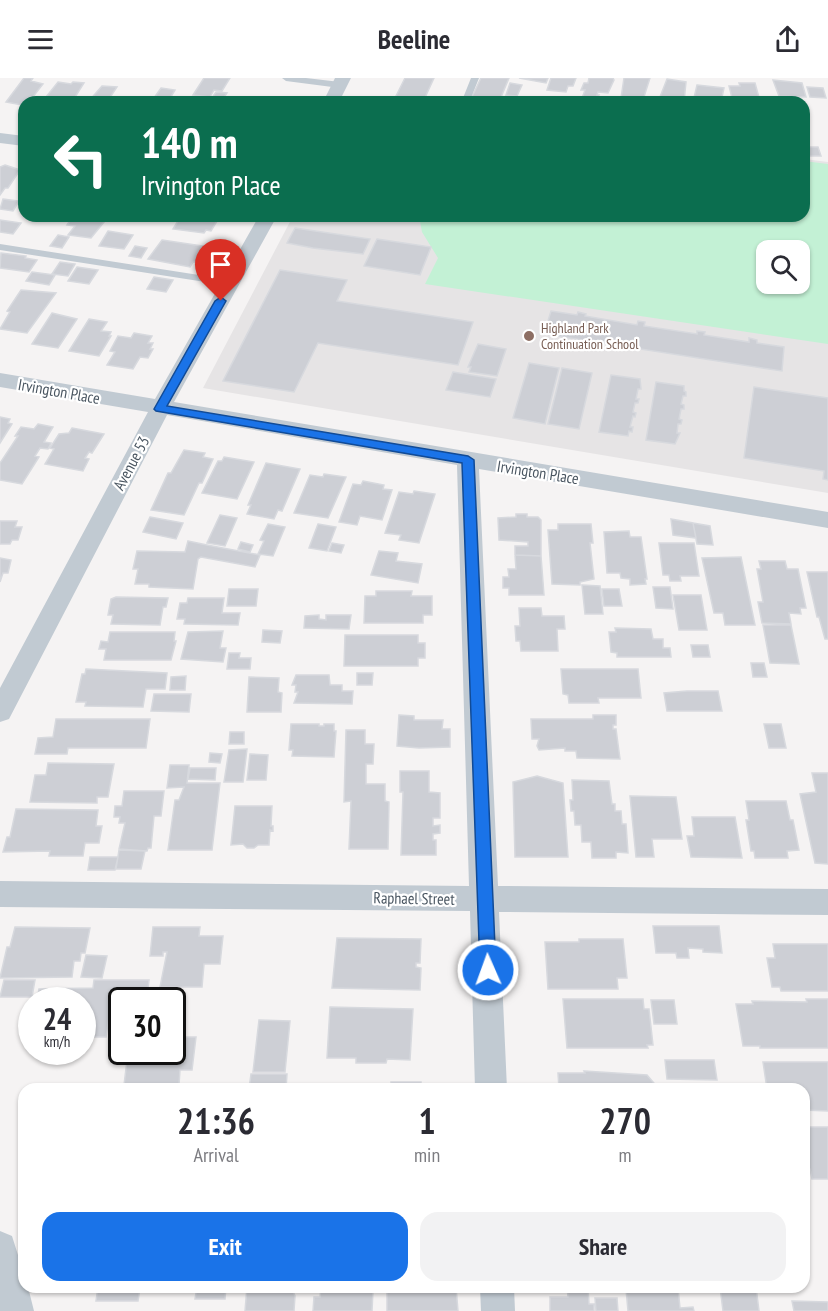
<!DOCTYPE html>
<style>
:root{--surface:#fff;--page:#f2f2f3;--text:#2b2b33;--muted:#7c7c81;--accent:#1a73e8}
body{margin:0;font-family:"PT Sans Narrow",sans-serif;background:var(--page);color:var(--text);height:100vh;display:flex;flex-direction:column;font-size:22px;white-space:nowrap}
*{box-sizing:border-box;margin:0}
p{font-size:20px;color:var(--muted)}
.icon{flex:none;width:33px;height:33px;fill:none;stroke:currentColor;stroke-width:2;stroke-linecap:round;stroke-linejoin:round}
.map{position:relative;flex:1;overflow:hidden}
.drawer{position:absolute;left:18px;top:1005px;width:792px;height:210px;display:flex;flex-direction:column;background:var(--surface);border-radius:18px;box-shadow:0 2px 4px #0004}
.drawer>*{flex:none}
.top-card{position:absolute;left:18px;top:18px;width:792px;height:126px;border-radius:18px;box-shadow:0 2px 4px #0004;background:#0b6e4f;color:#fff;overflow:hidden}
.controls{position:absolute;left:756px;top:162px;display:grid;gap:12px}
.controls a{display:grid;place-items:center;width:54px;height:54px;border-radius:12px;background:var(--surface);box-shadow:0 2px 4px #0004;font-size:30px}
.speed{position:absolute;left:18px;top:909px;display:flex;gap:12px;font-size:30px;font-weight:700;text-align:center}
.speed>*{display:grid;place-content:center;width:78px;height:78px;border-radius:50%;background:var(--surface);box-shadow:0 2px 4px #0004;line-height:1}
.speed small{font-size:15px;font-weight:400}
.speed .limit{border:3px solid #111;border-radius:9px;background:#fff;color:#111}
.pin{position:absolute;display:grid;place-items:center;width:51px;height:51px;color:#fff;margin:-62px -26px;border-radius:50% 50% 50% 0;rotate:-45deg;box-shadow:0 0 6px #0007}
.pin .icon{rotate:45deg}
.me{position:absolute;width:66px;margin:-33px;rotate:358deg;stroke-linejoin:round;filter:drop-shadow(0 0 4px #0008)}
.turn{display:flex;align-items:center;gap:21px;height:126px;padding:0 24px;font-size:27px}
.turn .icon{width:78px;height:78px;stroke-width:2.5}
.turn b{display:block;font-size:42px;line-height:51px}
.eta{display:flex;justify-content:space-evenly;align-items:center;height:102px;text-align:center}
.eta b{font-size:36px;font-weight:800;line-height:42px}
.primary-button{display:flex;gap:12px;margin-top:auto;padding:12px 24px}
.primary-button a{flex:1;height:69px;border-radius:18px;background:var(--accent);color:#fff;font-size:24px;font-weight:800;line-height:69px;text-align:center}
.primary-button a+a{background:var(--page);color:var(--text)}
header{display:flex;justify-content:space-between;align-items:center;height:78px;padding:0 24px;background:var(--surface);font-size:27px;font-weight:800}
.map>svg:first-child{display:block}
.education{fill:#e6e4e5;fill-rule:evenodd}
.green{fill:#c3f1d5;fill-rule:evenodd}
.building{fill:#cdcfd5;stroke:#d7d9de;stroke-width:1.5}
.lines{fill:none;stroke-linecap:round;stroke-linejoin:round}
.service{fill:#c1cad2;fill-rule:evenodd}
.minor{fill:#c1cad2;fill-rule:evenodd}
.route{fill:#1a73e8;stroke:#114b97;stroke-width:1.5}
.education-dot{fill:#8d6e63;stroke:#fff;stroke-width:2}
.labels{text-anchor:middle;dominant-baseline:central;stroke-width:4.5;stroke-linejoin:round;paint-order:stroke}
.far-education-label{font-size:14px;fill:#785e54;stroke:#fff;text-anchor:start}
.street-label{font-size:16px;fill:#4a5661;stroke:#fff}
</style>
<header><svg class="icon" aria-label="menu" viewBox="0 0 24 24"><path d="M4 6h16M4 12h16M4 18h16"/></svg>Beeline<svg class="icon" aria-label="share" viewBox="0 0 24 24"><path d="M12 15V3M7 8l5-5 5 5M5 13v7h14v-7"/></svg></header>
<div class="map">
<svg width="828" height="1233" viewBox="0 0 828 1233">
<rect width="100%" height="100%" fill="#f5f3f3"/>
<path class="education" d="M804,81l24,3v331l-625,-105 90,-172h511zM766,172h34v34h-34z"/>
<path class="green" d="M804,83l24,3v180l-403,-60 13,-26 -16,-26 -3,-16h385zM766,172h34v34h-34z"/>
<path class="building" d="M24,0h9l-2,3 12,3 -14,18 -7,3 -16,-3z
M204,0h26l-8,13 -8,-1 -4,7 -17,-2z
M405,0h29l-11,24 -29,-2z
M481,0h28l-10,24 -29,-1z
M519,0h29l-2,5z
M551,0h25l-3,8h-5l-2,6 -19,-2z
M589,0h24l1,2 -6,13 -10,-1 -1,3h2l-4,7 -14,-1 4,-11h-4l3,-7h4z
M624,0h26l-7,22 -22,-2z
M667,1l19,3 -2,20h-26z
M773,2l29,3 4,14 -27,-1z
M58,4l13,2 2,-2 11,1 -12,19h-30z
M510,5l12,2 -5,11 -11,-1z
M739,5h16l5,18 -27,1 -4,-16h11z
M697,7l27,3 -3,14h-28z
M102,8l15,1 -10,15h-19z
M807,9l16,1 3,10 -16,-1z
M161,10l14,2 -6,10 -15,-2z
M216,14l11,1 -6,9h-12z
M804,69h14l3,9h-17z
M5,87l15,5 -12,18h-3l-5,7v-28z
M3,121l16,2 -6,10 -13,-2z
M73,138h36l-18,22 -23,-3 7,-9 -8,-1z
M181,138l31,1 -2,3 7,1 -6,10 -5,-1 -2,3 -31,-4z
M0,142l21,3 -8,11 -13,-2z
M295,150l75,11 -7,15 -50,-6 -26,-5z
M108,153l25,4 -9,14 -25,-3z
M58,157l11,2 -7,11 -12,-2z
M377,161l54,8 -11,28 -56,-9z
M162,162l41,6 -4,6 6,1 -6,9h-6l-3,5 -42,-8z
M135,168l12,2 -6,10 -12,-2z
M1,175l25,3 -1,2 12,2 -8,12 -29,-4z
M60,184l15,2 -7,12 -16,-2z
M77,189l21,3 -9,14 -21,-3z
M280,192l67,10 -10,21 136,21 -15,43 -140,-22 -24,49 -71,-11z
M32,194l23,3 -6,10 -23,-4z
M154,199l19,3 -7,12 -19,-3z
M21,212l35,3 -29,40 -27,-4 10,-17 -3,-1z
M551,233l26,4 1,-3 8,2 -1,2 52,9 1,-4 7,1 -1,4 53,8v-3l8,1 -1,3 45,7v-4l8,2v3l27,4 -2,24 -238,-37z
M52,235l25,6 -19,29 -26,-4z
M89,241l18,3 -6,9 10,1 -2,4h2l-12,20 -30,-5z
M134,255l18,3 -4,7h5l-3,6h3l-5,9 -8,-1 -7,12 -26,-4 8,-13 -5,-1 8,-15 13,2z
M478,266l28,5 -9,27 -28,-4 2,-5h-3z
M529,285l30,5 -14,56 -32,-6z
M562,290l30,5 -13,56 -31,-5z
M453,294l43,7 -6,18 -44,-7z
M611,297l29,4 1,10h-3l-2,10h3l-1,4h-3l-2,9 3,1 -1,4 -2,-1 -3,11h3l-1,5 -3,-1 -1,5 -29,-4z
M656,304l28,4v5l2,1v4h-3l-2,8 3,1v4h-3l-2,10 3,1 -1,4h-3l-1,9h3l-5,11 -29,-4z
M754,309l74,11v82l-5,-1 1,-8 -80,-13z
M0,339l10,2 -2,4 4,1 -12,19z
M38,346l15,3 -9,15 7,1 -3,6 -8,-1 -5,8 4,1 -17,27 -22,-4v-17l18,-27h-3l6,-9 13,2z
M72,350l32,6 -12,19 -3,-1 -4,6 4,1 -6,12 -38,-7 9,-15 -4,-1 9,-14 10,-1z
M184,372l21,3 -2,4 10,2 -11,24h-3l-15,32 -33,-5 17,-37h3z
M224,379l30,5 -17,37 -35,-6 16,-32h4z
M266,385l34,6 -18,42 -4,-1 -4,9 -27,-5 4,-9h-3z
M324,396l22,3 -18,41 -34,-5 16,-38 13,2z
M363,403l21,4 -1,4 9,1 -10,30 -22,-4 -3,9 -18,-3 14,-38 8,1z
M414,413l21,3 -16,49 -20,-3 2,-5 -16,-2 14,-41 14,2z
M516,436h11v3h11l3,3v36l-26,-1v-9h13v-4l-29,-2 -1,-22 18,-1z
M220,437l17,3 -12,28 -18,-3z
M150,439l33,6 -7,16 -33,-7z
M671,441l22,4 3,15 -23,-3z
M0,443h17l-2,6h7l-4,13h-6l-2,4h-10z
M693,445l17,3 3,19 -16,-1z
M268,446l17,3 -12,29 -15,-2 6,-13 -4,-1z
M318,446l18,3 -9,24 -18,-3z
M558,446h33l2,19h-3l4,36 -14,3v3l-28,-1 -4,-54h10z
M629,453l1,6h11l6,42h-2l1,5 -16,1v-6l-9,-1 -1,-5h-13l-3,-41z
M188,463l19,4 53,10 -5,12 -54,-10 -3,2 -5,30 -44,-2v-3h-14l3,-15h-5l4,-18 48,1z
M241,464l12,3 -3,7 -12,-3z
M332,465l12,2 -3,8 -12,-2z
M659,465h35l5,33h-19l1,5h-11l-1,-6h-6z
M379,473l19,2 -2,8 26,3 -4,19 -47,-8z
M515,477l26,1 3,39h-35v-7h-6v-11h6l-1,-8h8z
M741,479l14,68h-30l-2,-12h-9l-12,-55z
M0,480l11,2 -3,13h-5l-3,9z
M759,483h26l2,8h11l8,39h-6l1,6 -12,-1 2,11 -29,-1 -4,-21h5l-6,-33h4z
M807,494h21v67h-3l-6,-22h-2z
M582,507l18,1 3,28h-18z
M653,509h17l3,22 -17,-1z
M229,511h29l-2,17h-29z
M602,511h17l3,17h-18z
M376,513h36l-1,5h21v19h-9v8h-59l1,-27h11z
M673,517h28l6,35h-28z
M116,519l52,1 -2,9h-3l-3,18 -49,-1 2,-9h-5l3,-16z
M188,520h36l-2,15h18l-2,12 -54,-1 1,-5h-8l3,-16h7z
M519,530h22l1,8h22l1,13h-8l1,22h-37l-1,-10h-4l-1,-15h5z
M319,537v4l7,1v-5h25l-2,14 -45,-1 1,-12z
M763,547h28l8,39 -29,-1z
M615,550l36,1 2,10h10v9h7l1,9h-54v-4l-6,-1 -2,-20h7z
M263,552l19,1 -2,12 -18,-1z
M223,553l-3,17h6l-3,14 -42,-3 7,-27z
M110,554h65l-1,9h2l-5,19h-67l2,-11h-7l2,-8 7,1z
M345,557h73v8h7v15h-7v8h-74z
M691,567h17l2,12h-17z
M229,575h11l-1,5h12l-1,11h-23z
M751,585h13l3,14h-14z
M86,591l81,4 -2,16h-19l-3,18 -58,-1 1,-4h-10l6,-28h3z
M561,591h77l3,29h-43l1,5h-30l-1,-8 -5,-1z
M357,595h16l-1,12h-15z
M296,597h33l1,10h12v6h11l-1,13 -58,-1 4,-11h-3l1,-7h-4z
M186,598l-1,14h-15l1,-13z
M249,599l30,1 -1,14 4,1 -1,19h-34z
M687,613h31l4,20h-55l-3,-18z
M154,616h37l-2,18 -38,-1z
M399,637l15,1v4h29l-1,9h8v18l-31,1 -22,-2z
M593,637h23v10h-3v4h3l4,30 -43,-1 -1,-7h-11v-3l-26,2 -2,-4 2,-7h-7l-1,-20h62z
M56,641h94l-4,29h-78l-1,6h-32l3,-16 15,-1z
M291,646h28v2h5v-2h10v7h2l-2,26 -42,-1 1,-6h-4z
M764,646h17l5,24h-17z
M346,652h19v14h9l-1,20h-7v20h19v17l4,1 -1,47h-39l2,-48 -7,1z
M230,654h14v12h-15z
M247,671l-4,33h-19l5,-32z
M210,675l12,1 -2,9 -11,-1z
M250,676l18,1 -2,25h-19z
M48,685l66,1 -6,33h-11v6l-67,-1 5,-27h11z
M170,687h19l-2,18h33l-8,67h-44l7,-50h4l5,-13 -17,1z
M190,690h26l-1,12 -27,-1z
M400,693h29v21l11,1v25h-7v8l7,-1v8l-7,1v6h3v15h-35l2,-63h-3z
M812,695h16v91l-13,-1 -15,-69 16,-2z
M537,698l26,7 5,74h-53l-2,-75z
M572,702l37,1 3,23h3v7h6l1,13h4l2,29 -12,-1v6h-24l-1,-16h-9l-1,-17h-6l-1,-14h-3l-1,-11h3z
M124,713h40l-3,25h-7l-3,32h-3l-1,3 -28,-2 6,-26h-6l1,-6h-6l1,-11h7z
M630,718l46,1 6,42h-30l2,18h-18z
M746,723h40l4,19h3l6,30 -12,1 1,7h-33l-1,-7h-3l-5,-31h3z
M235,728h37l-1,20h2v5l-3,-1 -1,15h-11l-4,3h-7l-4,-4 -12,1z
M16,731l82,1 -2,16h6l-3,17h-14l-2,13h-34l1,-5 -47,1 4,-15h3z
M692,739h43l7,41 -51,-1 -4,-21h7z
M119,772l26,1 -4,18h-25z
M90,779h28l-3,13h-27z
M653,848h66l3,27 -19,-1v-3l-15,-1 1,10h-12l-1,-5h-20z
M15,849l75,1 -5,25h-4l-1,8h-6l-2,16 -72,1 7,-31h3z
M153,849h47l-1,9h24l-3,28h-16l-2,23h-42l7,-35h-4v4h-13z
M337,860l84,1 -1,24h-4v4l5,1 -1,22 -88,-2z
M579,861h44l4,39h-10l1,11h-70l-3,-47h34z
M773,866h55v47h-47l-1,-4h-8l-5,-29h8z
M86,877l21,1 -5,22 -21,-1z
M4,902h31l-3,17h-32z
M94,902h55l-2,17h-30l-6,7 -5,33h-24v-37h-45l2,-11 54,-1z
M563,921h80l1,10h5l4,36h-6l1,3h-81z
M806,921h22v49h-68v-2h-17l-7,-42h17l-1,-3 55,1z
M651,922h23l3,24h-23z
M330,929l83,2 -3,51 -23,-1 -1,4h-30v-5h-29z
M259,942l31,1 -5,51h-32z
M172,959h24l-4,33h-12l-1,15h-55l4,-33h44z
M42,974h32l-2,8 -32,-1z
M665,982h49l3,20 -50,-1z
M763,984h65v49l-24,-1v-21h-37z
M584,993l63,4 12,14h-100l-1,-16h27z
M251,996h36l-1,15h-37z
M391,1004h30v7h-57v-4h27z
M804,1049h24v52h-16l-2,-10 -6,-1v-22h3z
M98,1209h75l-33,1 -2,13h-42z
M197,1209h29l-1,12h-30z
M247,1209h44l4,9 -1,15h-49z
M321,1209h46v4l6,-1 -1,21h-59l1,-14h6z
M387,1209h69l2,24h-71z
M567,1209h21l1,17h5v7h-44v-14h18z
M720,1209h36l3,24h-36z
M678,1210l2,20 13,-1 1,4h-66l-2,-22z
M595,1220h22l1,13h-22z
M792,1223l36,1v9h-34z"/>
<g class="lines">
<path class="service" d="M282,0h24l34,4 4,3 -4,3 -54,-7z
M471,0h8l-8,20 -4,3 -4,-3z
M0,166l231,36 5,3 -5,3 -231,-36z"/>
<path class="minor" d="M335,0h16l-12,24h-16z
M0,55l24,3v10l-24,-3z
M259,138h18l-103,186 654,110v16l-349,-59 19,417 330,3v26l-329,-3 8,177h-32l-5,-178 -470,-4v-26l469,5 -12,-421 -290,-50 -158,304 -9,3v-34l148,-276 -148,-25v-14l155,26z
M0,1153l12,5 12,38v13h4l6,24h-34z
M480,1209h34l1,24h-34z"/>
</g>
<path class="route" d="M221,219l5,4 -59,105 301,50 6,4 22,510 -3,5 -5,2 -6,-2 -2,-5 -18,-507 -306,-52 -2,-2 61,-108z"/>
<circle class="education-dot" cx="529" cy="258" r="6"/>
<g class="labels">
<g class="far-education-label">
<text x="541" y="250">Highland Park<tspan x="541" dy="16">Continuation School</tspan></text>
</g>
<g class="street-label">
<text transform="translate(59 313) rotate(10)">Irvington Place</text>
<text transform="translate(131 385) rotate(-62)">Avenue 53</text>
<text transform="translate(538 394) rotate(9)">Irvington Place</text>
<text transform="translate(414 820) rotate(1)">Raphael Street</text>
</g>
</g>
</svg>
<div class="controls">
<a><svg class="icon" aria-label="search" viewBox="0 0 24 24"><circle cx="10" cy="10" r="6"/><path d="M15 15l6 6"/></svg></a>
</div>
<div class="speed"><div>24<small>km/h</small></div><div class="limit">30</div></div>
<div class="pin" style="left:221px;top:223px;background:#d93025"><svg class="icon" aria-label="arrive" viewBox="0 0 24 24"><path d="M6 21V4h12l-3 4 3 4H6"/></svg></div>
<svg class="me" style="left:488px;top:892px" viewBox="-20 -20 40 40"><circle r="17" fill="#1a73e8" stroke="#fff" stroke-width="3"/><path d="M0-11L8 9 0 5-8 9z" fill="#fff"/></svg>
<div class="top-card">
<div class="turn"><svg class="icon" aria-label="left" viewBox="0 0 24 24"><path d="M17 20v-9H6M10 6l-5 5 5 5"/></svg><div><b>140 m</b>Irvington Place</div></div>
</div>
<section class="drawer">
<div class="eta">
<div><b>21:36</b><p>Arrival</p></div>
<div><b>1</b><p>min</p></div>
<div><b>270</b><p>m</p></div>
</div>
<div class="primary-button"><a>Exit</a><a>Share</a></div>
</section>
</div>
